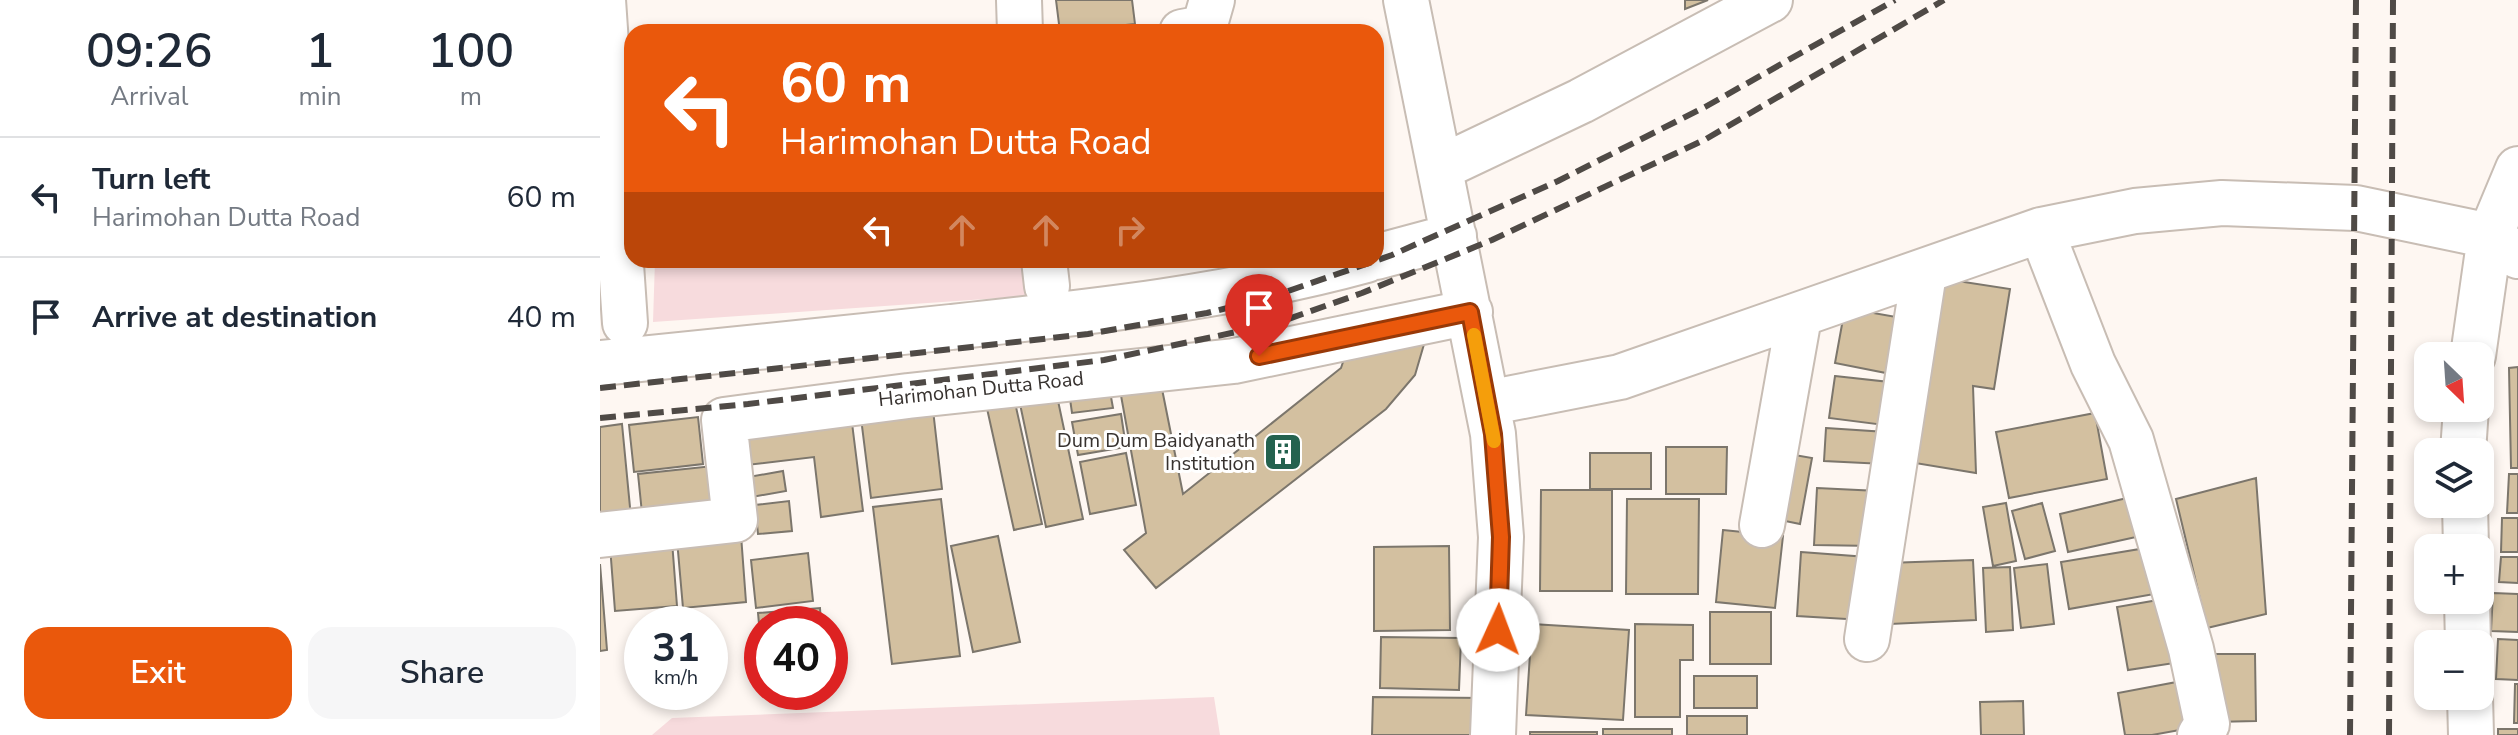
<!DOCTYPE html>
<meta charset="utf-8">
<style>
:root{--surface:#fff;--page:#f6f6f7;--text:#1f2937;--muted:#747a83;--line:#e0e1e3;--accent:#ea580c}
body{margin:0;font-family:"Nunito Sans",sans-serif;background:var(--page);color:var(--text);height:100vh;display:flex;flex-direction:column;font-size:30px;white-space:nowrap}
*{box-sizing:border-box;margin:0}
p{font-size:26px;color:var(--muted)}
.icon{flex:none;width:44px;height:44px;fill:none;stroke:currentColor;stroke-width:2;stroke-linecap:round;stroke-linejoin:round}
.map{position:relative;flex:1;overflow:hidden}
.sheet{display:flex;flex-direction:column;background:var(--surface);width:600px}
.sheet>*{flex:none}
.banner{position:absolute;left:24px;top:24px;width:760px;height:244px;border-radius:24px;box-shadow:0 4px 12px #0003;background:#ea580c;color:#fff;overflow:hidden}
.needle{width:52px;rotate:155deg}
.buttons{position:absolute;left:1814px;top:342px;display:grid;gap:16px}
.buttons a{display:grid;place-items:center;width:80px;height:80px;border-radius:16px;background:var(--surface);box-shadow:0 4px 12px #0003;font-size:40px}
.speed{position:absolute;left:24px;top:606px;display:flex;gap:16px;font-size:40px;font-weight:700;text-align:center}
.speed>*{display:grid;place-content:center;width:104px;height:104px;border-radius:50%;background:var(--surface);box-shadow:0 4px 12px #0003;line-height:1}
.speed small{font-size:20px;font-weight:400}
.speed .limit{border:12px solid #d22;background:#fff;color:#111}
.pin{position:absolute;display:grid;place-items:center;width:68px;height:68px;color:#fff;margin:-82px -34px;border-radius:50% 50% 50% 0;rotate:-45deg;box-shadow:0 0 8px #0007}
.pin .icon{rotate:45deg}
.me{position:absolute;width:88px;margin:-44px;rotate:2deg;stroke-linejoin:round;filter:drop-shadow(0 0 6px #0008)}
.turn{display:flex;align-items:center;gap:28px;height:168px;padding:0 24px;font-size:36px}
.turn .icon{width:104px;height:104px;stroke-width:2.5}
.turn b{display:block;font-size:56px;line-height:68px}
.lanes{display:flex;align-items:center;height:76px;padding:0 24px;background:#0003;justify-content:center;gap:40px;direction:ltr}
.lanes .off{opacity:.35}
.eta{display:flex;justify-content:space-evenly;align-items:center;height:136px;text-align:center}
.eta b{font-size:48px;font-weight:600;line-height:56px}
.action{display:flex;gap:16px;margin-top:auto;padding:16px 24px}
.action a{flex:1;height:92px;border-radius:24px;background:var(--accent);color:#fff;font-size:32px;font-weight:600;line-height:92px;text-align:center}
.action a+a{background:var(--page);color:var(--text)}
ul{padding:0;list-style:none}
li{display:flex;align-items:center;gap:24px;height:120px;padding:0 24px;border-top:2px solid var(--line)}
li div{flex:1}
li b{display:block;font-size:30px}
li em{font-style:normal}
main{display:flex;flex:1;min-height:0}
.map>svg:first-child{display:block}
.green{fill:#f7dbdd}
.building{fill:#d3c0a0;stroke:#7c766c;stroke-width:2}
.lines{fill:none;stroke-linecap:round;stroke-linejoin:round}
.minor-casing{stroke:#c8bdb4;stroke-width:48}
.minor{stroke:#fff;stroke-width:44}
.rail{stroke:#4f4a46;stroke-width:6;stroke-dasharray:16 8;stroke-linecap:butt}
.route-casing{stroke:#983908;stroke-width:20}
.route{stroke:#ea580c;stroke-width:14}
.slow{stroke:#f59e0b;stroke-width:14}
.labels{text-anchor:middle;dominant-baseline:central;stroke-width:6;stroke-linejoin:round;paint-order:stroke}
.street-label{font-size:20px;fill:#37322f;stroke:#fff}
.poi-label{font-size:20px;fill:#37322f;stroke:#fff;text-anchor:end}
</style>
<main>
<section class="sheet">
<div class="eta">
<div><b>09:26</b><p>Arrival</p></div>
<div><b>1</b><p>min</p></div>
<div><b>100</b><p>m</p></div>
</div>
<ul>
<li><svg class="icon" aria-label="left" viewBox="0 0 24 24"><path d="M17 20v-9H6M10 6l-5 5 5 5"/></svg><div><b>Turn left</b><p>Harimohan Dutta Road</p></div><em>60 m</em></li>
<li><svg class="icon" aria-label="arrive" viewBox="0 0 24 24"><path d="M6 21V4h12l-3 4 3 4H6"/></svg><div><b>Arrive at destination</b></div><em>40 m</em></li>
</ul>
<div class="action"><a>Exit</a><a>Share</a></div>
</section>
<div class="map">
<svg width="1918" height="735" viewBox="0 0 1918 735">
<rect width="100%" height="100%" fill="#fef7f2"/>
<path class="green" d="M55,260h382l5,35 -389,27z
M614,697l6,38h-568l20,-17z"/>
<path class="building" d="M456,0h76l3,24 -75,8z
M1085,0h23l-23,9z
M1338,278l72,11 -16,100 -21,-3 3,87 -67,-11z
M1245,308l57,10 -11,56 -56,-11z
M827,334l-12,41 -29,34 -230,179 -32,-38 22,-17 -26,-143 41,-6 22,110 158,-126 6,-18z
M1918,367v101h-7l-2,-100z
M1235,376l54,6 -5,43 -55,-7z
M509,386l4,22 -41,5 -3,-21z
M457,396l26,123 -37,8 -26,-123z
M414,398l28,126 -28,6 -28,-126z
M332,401l10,88 -71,9 -11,-88z
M1495,413l12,66 -98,19 -13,-66z
M521,414l5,33 -48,8 -6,-33z
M251,415l12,96 -42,6 -7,-60 -67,8 -5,-36z
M98,417l5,47 -69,8 -5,-47z
M22,424l10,104 -32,3v-104z
M1226,428l60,4 -2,32 -60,-3z
M1066,447h61l-1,47h-60z
M526,453l10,52 -46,9 -10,-52z
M990,453h61v36h-61z
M1183,453l29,5 -12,66 -29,-6z
M113,466l5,49 -75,8 -5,-49z
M183,471l3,20 -40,7 -3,-20z
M1909,474h9v39h-11z
M1656,478l10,136 -59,14 -31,-129z
M1217,488l61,3 -5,55 -59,-1z
M941,490h71v101h-72z
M1527,498l9,39 -68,15 -8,-38z
M341,499l19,157 -68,8 -19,-157z
M1027,499h72l-1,95h-72z
M189,501l3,30 -34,3 -3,-29z
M1406,503l10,58 -23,5 -10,-59z
M1442,503l13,48 -30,8 -13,-48z
M1902,518h16v34h-17z
M1123,530l60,6 -8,72 -59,-6z
M141,535l5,67 -63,6 -6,-68z
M398,536l22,106 -47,10 -22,-106z
M72,541l5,65 -62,5 -5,-65z
M849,546l1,84 -76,1v-84z
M1552,547l8,46 -91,16 -8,-47z
M1201,552l66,5 -4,63 -66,-4z
M208,553l5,48 -57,7 -5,-48z
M1901,557h17v26l-19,-1z
M1373,560l3,60 -86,4 -3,-61z
M0,564l7,86 -7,1z
M1447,564l7,60 -33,4 -7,-60z
M1410,567l3,63 -27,2 -3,-64z
M1893,593l25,1v38l-27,-1z
M1570,598l11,64 -53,8 -11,-63z
M220,608l1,16h-59v32l-4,-43z
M1110,612h61v52h-61z
M932,624l97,6 -6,90 -97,-5z
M1035,624l58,1v35h-13v57h-45z
M781,637l80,1 -2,52 -79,-2z
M1898,639l20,1v40l-22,-1z
M1613,654h42l1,67 -43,1z
M1094,676h63v32h-63z
M1582,681l9,47 -39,7h-27l-7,-42z
M1915,684h3v39h-4z
M773,697l113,1v37h-114z
M1423,701l1,34h-43l-1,-33z
M1087,716h60v19h-60z
M1003,729h69v6h-69z
M1898,729h20v6h-20z
M930,732h67v3h-67z"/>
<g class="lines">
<defs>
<path id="minor" d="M3,0l22,323
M419,0l1,32
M806,0l87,434 8,103 -8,198
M582,32l22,-4 8,-28
M840,168l141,-67 189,-101
M1441,230l52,134 38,76 60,209 16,75 -7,11
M776,257l78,-21
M444,260l3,26
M1873,356l17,-120 28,-67
M0,363c117,-11 234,-24 351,-36 139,-15 280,-30 415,-67
M887,403l133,-26 421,-147 94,-19 87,-8 134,5 134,28 28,20
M1863,452l3,-44
M1865,504l1,44
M1162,525l37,-208
M0,535l135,-15 -11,-100 184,-24 326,-35 236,-49
M1867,600l1,44
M1267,639l57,-366
M1870,696l1,39"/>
</defs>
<use href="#minor" class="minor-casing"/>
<use href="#minor" class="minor"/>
<path class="rail" d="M0,388l488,-54 119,-21 64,-16 121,-42 166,-74 147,-74 190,-107
M0,418l148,-14 356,-44 170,-36 88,-31 130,-53 214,-101 238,-139
M1750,735l6,-735
M1789,735l4,-735"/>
</g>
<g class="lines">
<defs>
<path id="route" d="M659,356l211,-44 23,122 8,103 -3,93"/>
</defs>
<use href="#route" class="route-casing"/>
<use href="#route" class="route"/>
<path class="slow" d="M874,335l20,106"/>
</g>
<defs>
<symbol id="building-square" viewBox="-11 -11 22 22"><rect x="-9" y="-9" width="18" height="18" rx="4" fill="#24624f" stroke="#fff"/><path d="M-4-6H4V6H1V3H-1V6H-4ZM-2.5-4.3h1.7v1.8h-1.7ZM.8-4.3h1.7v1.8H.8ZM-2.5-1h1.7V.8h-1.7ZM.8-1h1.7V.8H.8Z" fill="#fff"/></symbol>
</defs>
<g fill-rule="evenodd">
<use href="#building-square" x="661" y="430" width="44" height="44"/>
</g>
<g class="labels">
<g class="street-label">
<text transform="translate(381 389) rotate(-6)">Harimohan Dutta Road</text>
</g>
<g class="poi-label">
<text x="655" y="440">Dum Dum Baidyanath<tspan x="655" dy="23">Institution</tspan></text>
</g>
</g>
</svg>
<div class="buttons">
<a><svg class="needle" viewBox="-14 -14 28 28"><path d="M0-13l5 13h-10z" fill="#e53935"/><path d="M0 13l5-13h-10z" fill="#747a83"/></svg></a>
<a><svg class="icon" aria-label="layers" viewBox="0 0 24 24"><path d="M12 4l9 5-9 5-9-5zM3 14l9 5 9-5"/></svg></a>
<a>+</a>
<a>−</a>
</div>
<div class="speed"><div>31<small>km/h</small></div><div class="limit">40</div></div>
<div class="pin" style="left:659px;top:356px;background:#d93025"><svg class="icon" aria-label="arrive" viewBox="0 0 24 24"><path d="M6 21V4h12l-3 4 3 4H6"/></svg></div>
<svg class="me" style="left:898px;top:630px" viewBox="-20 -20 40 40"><circle r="19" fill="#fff"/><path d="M0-13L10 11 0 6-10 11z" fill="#ea580c"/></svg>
<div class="banner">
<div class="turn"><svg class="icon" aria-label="left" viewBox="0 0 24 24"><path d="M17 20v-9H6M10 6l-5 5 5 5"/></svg><div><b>60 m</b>Harimohan Dutta Road</div></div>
<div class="lanes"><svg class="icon" aria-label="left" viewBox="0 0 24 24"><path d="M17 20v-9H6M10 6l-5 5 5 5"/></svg><svg class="icon off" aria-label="ahead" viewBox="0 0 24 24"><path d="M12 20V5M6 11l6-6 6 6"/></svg><svg class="icon off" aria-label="ahead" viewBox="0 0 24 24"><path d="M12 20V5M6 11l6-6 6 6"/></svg><svg class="icon off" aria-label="right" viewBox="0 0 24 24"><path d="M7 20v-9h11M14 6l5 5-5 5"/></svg></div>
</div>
</div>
</main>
